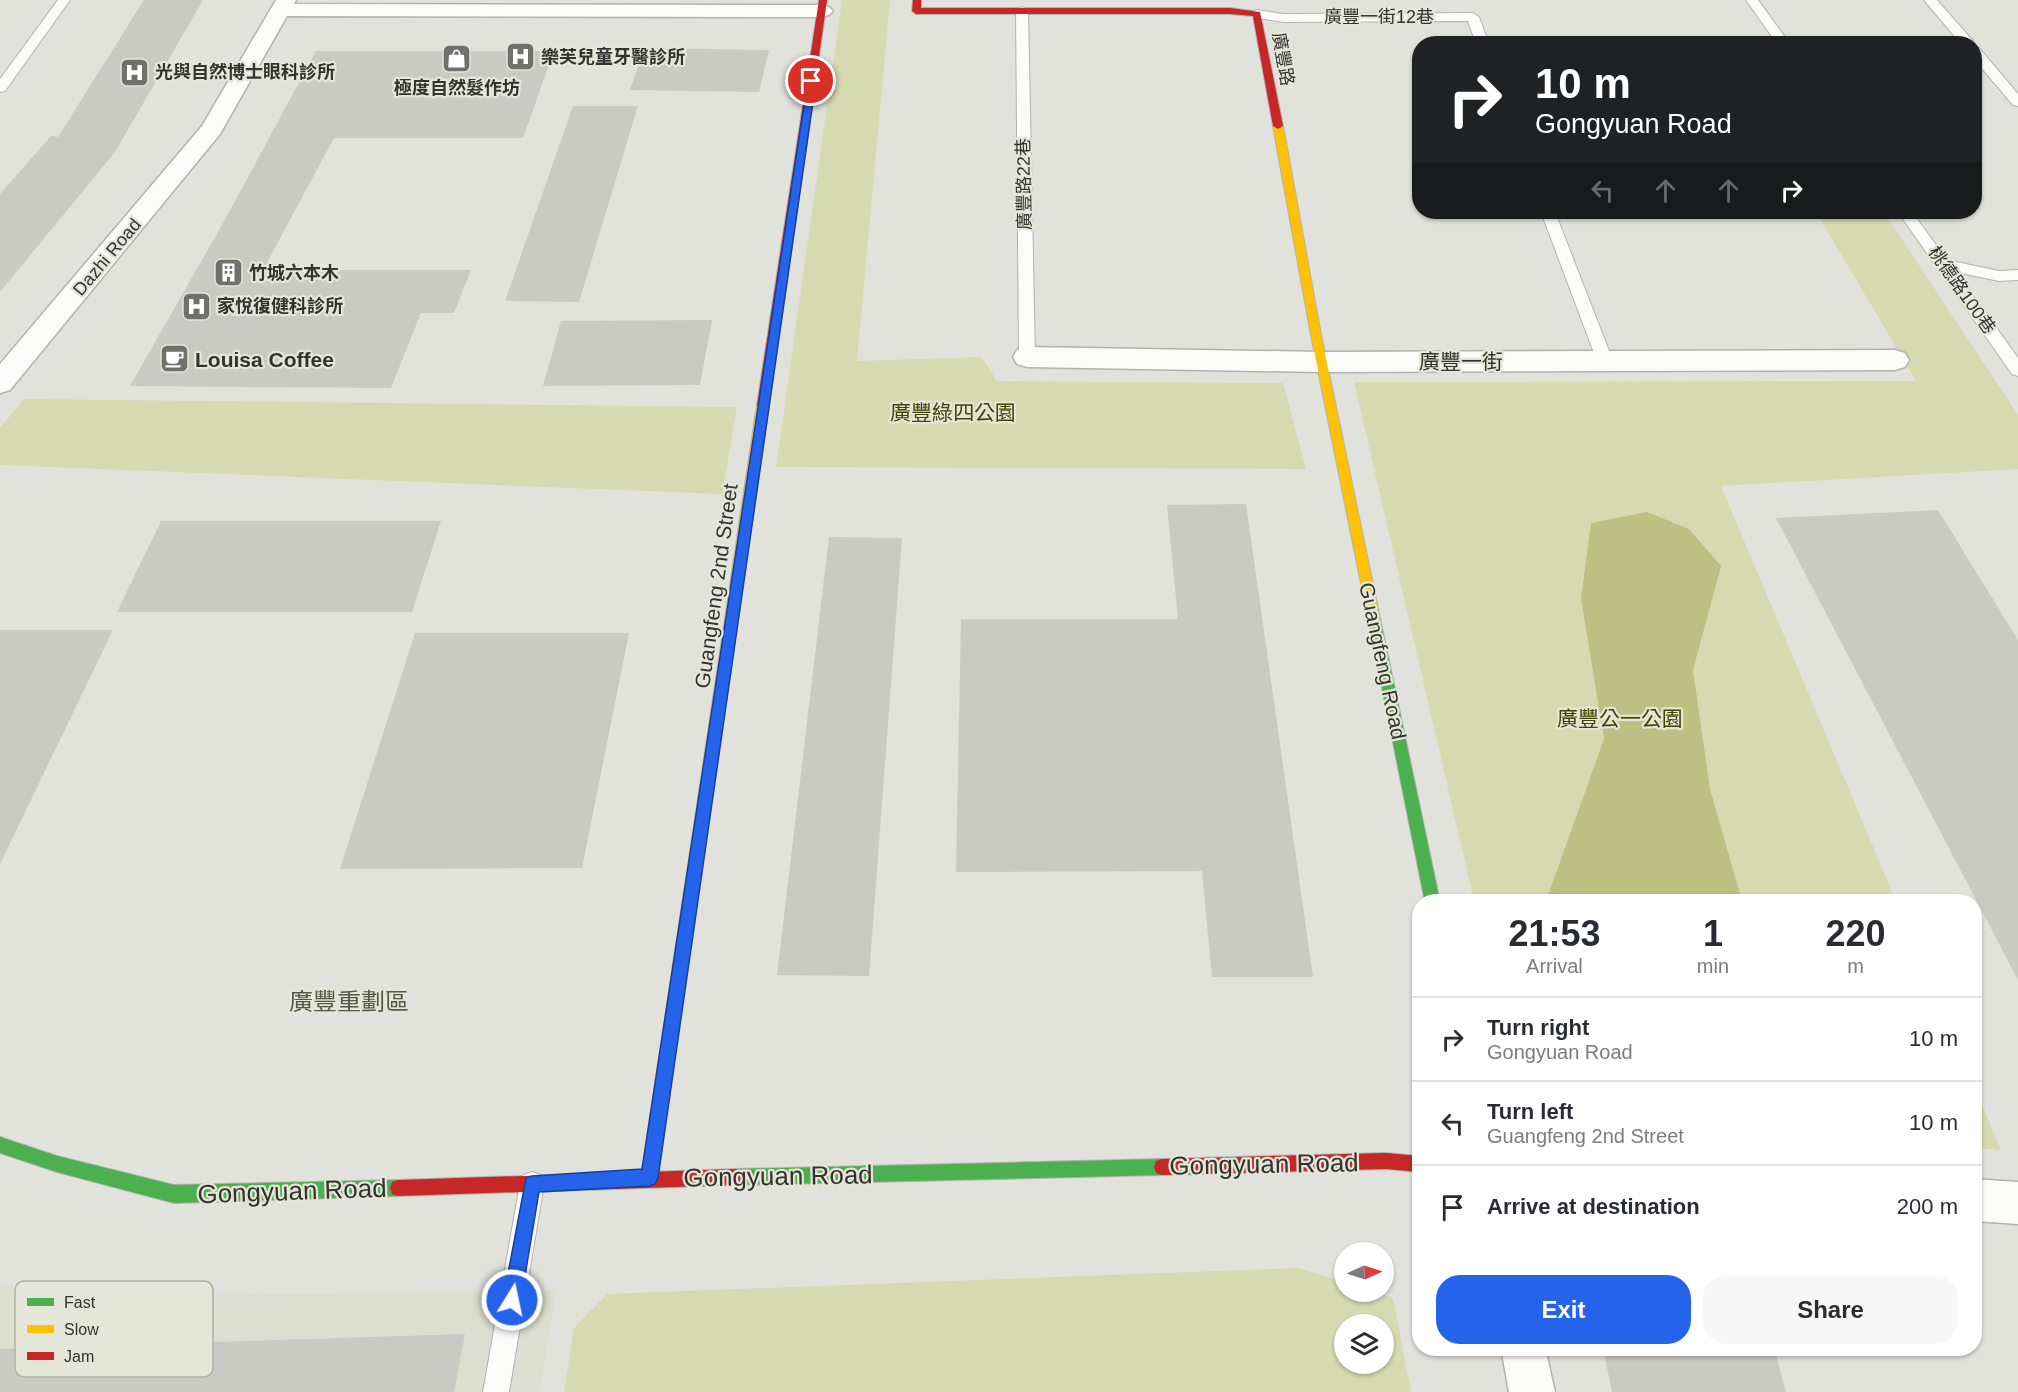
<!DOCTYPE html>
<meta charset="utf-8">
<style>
:root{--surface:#fff;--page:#f7f7f7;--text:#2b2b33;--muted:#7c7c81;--line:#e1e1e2;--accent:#2563eb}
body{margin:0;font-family:Helvetica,"Noto Sans TC",sans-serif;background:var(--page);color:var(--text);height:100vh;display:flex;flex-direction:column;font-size:22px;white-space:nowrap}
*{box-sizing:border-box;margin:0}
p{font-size:20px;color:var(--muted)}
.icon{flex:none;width:33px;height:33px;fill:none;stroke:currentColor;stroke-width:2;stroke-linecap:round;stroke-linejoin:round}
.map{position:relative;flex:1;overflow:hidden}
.panel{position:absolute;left:1412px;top:894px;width:570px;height:462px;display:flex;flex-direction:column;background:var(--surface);border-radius:24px;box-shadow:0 2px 4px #0004}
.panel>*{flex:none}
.hud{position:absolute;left:1412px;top:36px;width:570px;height:183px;border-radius:24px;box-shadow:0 2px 4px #0004;background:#202124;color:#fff;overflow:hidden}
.needle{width:39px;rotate:87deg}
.controls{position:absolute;left:1334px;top:1242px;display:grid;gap:12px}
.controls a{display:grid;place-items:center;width:60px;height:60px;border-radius:50%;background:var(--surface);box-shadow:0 2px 4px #0004;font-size:30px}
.pin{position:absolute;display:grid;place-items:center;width:51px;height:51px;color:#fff;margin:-26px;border:3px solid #fff;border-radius:50%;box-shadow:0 2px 6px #0007}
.me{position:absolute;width:66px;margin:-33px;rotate:10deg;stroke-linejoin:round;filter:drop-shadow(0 0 4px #0008)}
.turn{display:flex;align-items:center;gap:21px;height:126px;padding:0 24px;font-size:27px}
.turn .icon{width:78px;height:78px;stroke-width:2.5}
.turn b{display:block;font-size:42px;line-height:51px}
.lanes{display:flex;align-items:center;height:57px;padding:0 24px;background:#0003;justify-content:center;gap:30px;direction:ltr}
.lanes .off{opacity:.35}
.eta{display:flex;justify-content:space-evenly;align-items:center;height:102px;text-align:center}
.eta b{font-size:36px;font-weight:700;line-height:42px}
.cta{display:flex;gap:12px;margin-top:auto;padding:12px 24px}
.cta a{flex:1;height:69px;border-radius:24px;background:var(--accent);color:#fff;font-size:24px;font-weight:700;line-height:69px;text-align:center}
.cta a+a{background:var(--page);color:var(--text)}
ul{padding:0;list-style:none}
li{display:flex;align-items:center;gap:18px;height:84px;padding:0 24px;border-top:2px solid var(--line)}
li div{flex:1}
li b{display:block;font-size:22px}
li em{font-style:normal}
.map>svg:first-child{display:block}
.built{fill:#dcdecf}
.green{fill:#d6dab1;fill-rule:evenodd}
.water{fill:#bcc183}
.building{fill:#c9cac4}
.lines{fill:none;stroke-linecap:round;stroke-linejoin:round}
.lane-casing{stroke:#b2b3ad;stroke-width:2}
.street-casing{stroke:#b2b3ad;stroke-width:3}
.fast-casing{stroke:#b2b3ad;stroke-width:2}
.slow-casing{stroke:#b2b3ad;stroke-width:2}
.jam-casing{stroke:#b2b3ad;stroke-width:2}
.lane{fill:#fbfbfa;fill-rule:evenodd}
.street{fill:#fbfbfa;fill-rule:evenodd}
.fast{fill:#4caf50;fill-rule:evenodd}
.slow{fill:#ffc107;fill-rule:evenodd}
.jam{fill:#c62828;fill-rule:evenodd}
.route{fill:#2563eb;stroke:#184099;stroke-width:1.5}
.labels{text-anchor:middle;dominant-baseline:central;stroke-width:4.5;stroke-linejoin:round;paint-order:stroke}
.far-street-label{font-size:18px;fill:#33342f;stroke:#e4e6d8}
.far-poi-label{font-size:18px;font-weight:bold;fill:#33342f;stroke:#e4e6d8;text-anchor:start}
.poi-label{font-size:21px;font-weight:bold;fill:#33342f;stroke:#e4e6d8;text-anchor:start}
.street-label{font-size:21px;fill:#33342f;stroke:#e4e6d8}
.park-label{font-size:21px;fill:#414500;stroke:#e4e6d8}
.quarter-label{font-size:24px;fill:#55574b;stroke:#e4e6d8}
.near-street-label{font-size:26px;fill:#33342f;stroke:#e4e6d8}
.key{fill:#e4e6d8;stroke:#afb1a5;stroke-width:1.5}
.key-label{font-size:16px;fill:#33342f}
</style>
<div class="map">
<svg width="2018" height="1392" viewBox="0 0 2018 1392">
<rect width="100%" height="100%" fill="#e2e2dc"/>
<path class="built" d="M0,1280l36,18 520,-8 -16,102h-540z"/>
<path class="green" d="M842,0h48l-33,361 125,-4 15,24 286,2 23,86 -530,-2z
M1816,212h68l134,203v54l-297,17 175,415h-422l-120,-519 562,-1z
M24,399l713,8 -15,87 -722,-29v-37z
M1974,1086l27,64 -27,-2z
M1298,1268l46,14v10h28l21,6 18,94h-847l10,-64 33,-34zM1383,1324v40h-39v-40z"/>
<path class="water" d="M1647,512l42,17 32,37 -28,104 17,119 32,112h-196l58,-162 -23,-141 10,-75z"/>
<path class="building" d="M144,0h59l-88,152 -115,140v-98l51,-58 7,1z
M644,48l125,2 -10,42 -129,-2z
M316,51h238l-31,87h-189l-71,132h208l-17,43h-33l-30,75 -261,-2 97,-170z
M573,106h65l-59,196 -74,-1z
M712,320l-12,65 -157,1 18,-65z
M1246,504l67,473h-101l-10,-106 -246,1 5,-253h217l-11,-114z
M1938,510l80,130v340l-242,-462z
M161,521h280l-29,91h-295z
M829,537l73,1 -33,438 -92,-1z
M0,630h113l-113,234z
M415,633h214l-47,235 -242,1z
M465,1334l-11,58h-454v-43z
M1603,1348h171l12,44h-174z"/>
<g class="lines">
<defs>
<path id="lane" d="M58,0h12l-65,91 -5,1v-13z
M1746,0h12l32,44h-13z
M1924,0h13l36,41 1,3v1l-13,-1z
M1022,7l6,4 7,346 -2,4h-12l-2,-4 -3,-346z
M1257,10l26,4 190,-1 6,4 10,27h-13l-8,-23 -185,1 -30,-5 -2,-3 2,-3z
M1974,47l5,1 39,46v12l-5,-1 -39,-46z
M1541,212h14l58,149 -2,4h-12l-2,-4z
M1898,212h14l35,48 52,11 19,-1v10l-19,1 -43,-9 62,86v18l-6,-2z
M532,1172l9,3 3,9 -35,208h-26l37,-208 3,-9z"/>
<path id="street" d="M276,0h20l-2,4 528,1 7,2 4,4 -4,4 -7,2 -535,-1 -67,118 -210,256 -10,3v-29l202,-238z
M1027,347l295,5 573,-2 10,3 4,7 -4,7 -10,3 -573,2 -295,-5 -10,-3 -4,-7 4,-7z
M1974,1179l44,3v42l-44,-3z
M1501,1348h44l10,44h-46z"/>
<path id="fast" d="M1375,618l5,1 1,4 59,279h-15l-56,-279 1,-4z
M699,832l5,2 2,5 -49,338 -2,6 -6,2 -6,-2 -2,-6 51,-338 2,-5z
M0,1137l57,19 117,29 224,-5 6,2 2,6 -2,6 -6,2 -224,7 -117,-31 -57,-19z
M1162,1159l6,2 2,6 -2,6 -6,2 -426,10 -6,-2 -2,-6 2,-6 6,-2z"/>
<path id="slow" d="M1278,123l5,3 38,209 60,288 -1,4h-10l-1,-4 -58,-288 -38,-209z
M763,401l6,4 -63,434 -2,5 -5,2 -5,-2 -2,-5 65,-434z"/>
<path id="jam" d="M819,0h8l-58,405 -6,4 -6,-4z
M913,0h8v8h309l30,4 23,114 -5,3 -5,-3 -20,-110 -23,-2h-314l-4,-3z
M1386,1153l33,3v16l-33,-3 -224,6 -6,-2 -2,-6 2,-6 6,-2z
M736,1169l6,2 2,6 -2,6 -6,2 -338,11 -6,-2 -2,-6 2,-6 6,-2z"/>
</defs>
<use href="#lane" class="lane-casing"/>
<use href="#street" class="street-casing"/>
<use href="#fast" class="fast-casing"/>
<use href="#slow" class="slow-casing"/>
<use href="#jam" class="jam-casing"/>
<use href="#lane" class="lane"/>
<use href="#street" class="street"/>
<use href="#fast" class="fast"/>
<use href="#slow" class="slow"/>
<use href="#jam" class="jam"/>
</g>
<path class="route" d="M808,79l8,2 -158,1097 -3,6 -6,2 -110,6 -18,108 -2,6 -7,3 -6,-3 -3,-6 23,-122 6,-2 110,-7z"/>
<defs>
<symbol id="hospital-square" viewBox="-11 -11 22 22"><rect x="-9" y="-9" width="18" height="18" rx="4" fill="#70716c" stroke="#e4e6d8"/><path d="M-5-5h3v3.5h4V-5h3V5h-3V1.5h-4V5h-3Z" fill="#fff"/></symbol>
<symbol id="shop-square" viewBox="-11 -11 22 22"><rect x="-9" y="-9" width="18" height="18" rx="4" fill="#70716c" stroke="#e4e6d8"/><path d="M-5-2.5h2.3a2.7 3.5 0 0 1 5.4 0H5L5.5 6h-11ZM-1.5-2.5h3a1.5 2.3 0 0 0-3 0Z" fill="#fff"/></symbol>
<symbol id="building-square" viewBox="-11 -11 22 22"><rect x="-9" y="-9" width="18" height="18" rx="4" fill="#70716c" stroke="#e4e6d8"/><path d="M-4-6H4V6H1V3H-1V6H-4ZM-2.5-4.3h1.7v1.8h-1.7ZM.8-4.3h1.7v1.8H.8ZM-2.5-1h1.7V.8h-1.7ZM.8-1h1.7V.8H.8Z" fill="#fff"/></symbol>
<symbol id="cafe-square" viewBox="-11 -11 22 22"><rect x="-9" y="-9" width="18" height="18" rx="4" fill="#70716c" stroke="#e4e6d8"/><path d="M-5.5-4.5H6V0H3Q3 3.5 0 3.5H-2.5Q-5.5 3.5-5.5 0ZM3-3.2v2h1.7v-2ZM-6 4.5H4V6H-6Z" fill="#fff"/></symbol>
</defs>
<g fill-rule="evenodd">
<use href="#hospital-square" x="504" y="40" width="33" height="33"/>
<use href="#shop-square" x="440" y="42" width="33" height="33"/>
<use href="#hospital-square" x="118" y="56" width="33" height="33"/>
<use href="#building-square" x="212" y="256" width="33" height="33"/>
<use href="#hospital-square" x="180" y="290" width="33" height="33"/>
<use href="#cafe-square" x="158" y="342" width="33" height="33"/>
</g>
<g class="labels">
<g class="far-street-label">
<text x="1379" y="17">廣豐一街12巷</text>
<text transform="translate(1283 59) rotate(80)">廣豐路</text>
<text transform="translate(1024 184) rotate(-91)">廣豐路22巷</text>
<text transform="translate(107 257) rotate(-50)">Dazhi Road</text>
<text transform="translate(1962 290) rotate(55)">桃德路100巷</text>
</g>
<g class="far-poi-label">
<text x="541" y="57">樂芙兒童牙醫診所</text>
<text x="155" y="72">光與自然博士眼科診所</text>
<text x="457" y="88" text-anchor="middle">極度自然髮作坊</text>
<text x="249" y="273">竹城六本木</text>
<text x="217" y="306">家悅復健科診所</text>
</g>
<g class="poi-label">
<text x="195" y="359">Louisa Coffee</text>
</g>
<g class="street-label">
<text x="1461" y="361">廣豐一街</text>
<text transform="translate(716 586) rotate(-82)">Guangfeng 2nd Street</text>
<text transform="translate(1383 661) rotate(78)">Guangfeng Road</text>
</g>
<g class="park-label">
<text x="953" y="412">廣豐綠四公園</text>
<text x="1620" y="718">廣豐公一公園</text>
</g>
<g class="quarter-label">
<text x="349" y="1001">廣豐重劃區</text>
</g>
<g class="near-street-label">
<text transform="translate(1264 1164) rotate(-1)">Gongyuan Road</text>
<text transform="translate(778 1176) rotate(-1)">Gongyuan Road</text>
<text transform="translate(292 1191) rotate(-2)">Gongyuan Road</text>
</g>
</g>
<rect x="15" y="1281" width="198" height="96" rx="9" class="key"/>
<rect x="27" y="1298" width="27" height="8" fill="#4caf50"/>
<rect x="27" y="1325" width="27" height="8" fill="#ffc107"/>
<rect x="27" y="1352" width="27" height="8" fill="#c62828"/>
<g class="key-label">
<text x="64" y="1308">Fast</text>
<text x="64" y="1335">Slow</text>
<text x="64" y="1362">Jam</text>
</g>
</svg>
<div class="controls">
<a><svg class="needle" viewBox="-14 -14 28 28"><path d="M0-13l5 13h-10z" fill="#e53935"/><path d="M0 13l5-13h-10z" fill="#7c7c81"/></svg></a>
<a><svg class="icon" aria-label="layers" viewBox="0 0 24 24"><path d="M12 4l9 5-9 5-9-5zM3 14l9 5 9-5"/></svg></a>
</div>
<div class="pin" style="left:811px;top:81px;background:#d93025"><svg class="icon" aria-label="arrive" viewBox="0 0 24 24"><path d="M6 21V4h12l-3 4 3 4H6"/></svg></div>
<svg class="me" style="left:512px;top:1300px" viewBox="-20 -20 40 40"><circle r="17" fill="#2563eb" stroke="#fff" stroke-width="3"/><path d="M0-11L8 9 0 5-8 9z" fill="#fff"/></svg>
<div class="hud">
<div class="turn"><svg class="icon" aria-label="right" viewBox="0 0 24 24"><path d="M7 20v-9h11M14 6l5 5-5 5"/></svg><div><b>10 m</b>Gongyuan Road</div></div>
<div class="lanes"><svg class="icon off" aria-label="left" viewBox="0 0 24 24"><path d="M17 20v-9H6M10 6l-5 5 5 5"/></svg><svg class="icon off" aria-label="ahead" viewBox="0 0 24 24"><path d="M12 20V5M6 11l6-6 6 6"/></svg><svg class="icon off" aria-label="ahead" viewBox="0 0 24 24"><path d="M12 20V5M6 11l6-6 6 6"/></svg><svg class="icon" aria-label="right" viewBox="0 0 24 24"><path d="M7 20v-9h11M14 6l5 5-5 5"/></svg></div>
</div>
<section class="panel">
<div class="eta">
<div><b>21:53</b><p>Arrival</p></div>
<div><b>1</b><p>min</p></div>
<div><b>220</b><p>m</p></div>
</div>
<ul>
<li><svg class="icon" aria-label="right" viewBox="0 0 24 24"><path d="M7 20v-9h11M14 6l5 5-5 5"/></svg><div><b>Turn right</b><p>Gongyuan Road</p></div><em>10 m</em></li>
<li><svg class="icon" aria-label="left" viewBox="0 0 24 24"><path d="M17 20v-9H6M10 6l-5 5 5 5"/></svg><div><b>Turn left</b><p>Guangfeng 2nd Street</p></div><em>10 m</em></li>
<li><svg class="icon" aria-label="arrive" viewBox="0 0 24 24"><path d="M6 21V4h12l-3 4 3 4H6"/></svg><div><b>Arrive at destination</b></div><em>200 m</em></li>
</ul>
<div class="cta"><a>Exit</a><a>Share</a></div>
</section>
</div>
